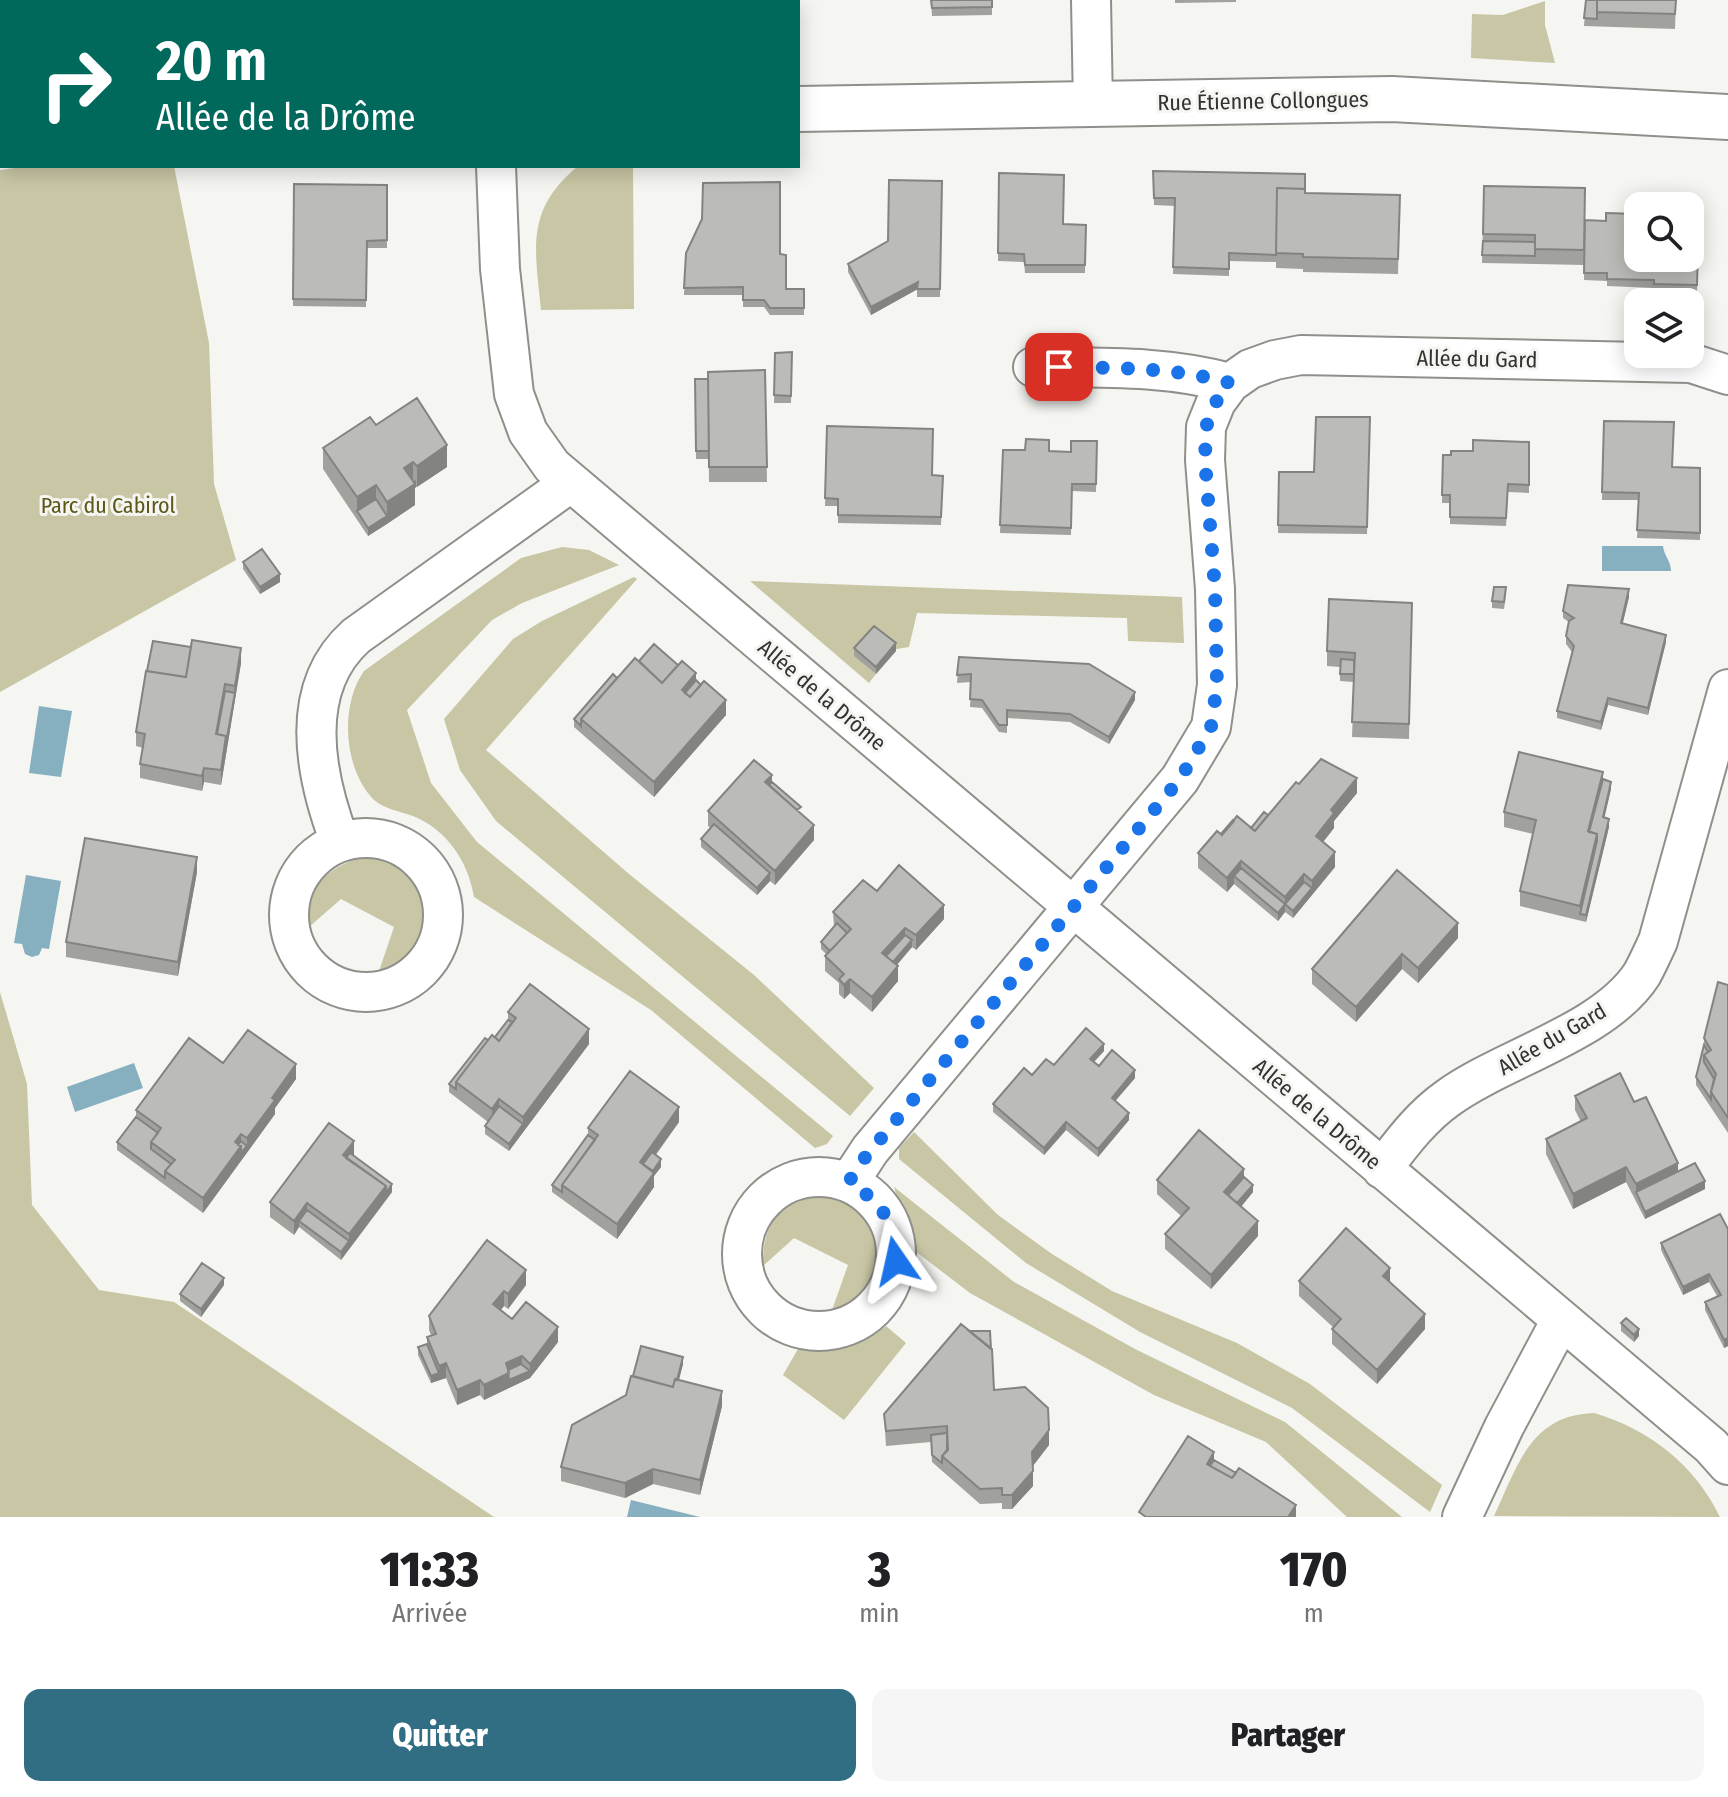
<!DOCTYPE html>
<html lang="fr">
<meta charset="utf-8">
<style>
:root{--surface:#fff;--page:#f6f6f6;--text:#202124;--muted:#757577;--accent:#316e84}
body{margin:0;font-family:"Fira Sans Condensed",sans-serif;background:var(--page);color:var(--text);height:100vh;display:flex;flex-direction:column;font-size:30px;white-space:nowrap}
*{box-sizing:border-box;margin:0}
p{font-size:26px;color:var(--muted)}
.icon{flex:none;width:44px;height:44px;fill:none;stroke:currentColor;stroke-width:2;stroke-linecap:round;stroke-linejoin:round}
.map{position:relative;height:1517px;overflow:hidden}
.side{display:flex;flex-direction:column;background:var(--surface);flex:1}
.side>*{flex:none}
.banner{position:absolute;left:0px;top:0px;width:800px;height:168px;box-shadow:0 4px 20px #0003;background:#00695c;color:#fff;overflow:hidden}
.buttons{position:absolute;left:1624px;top:192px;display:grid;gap:16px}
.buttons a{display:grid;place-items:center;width:80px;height:80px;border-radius:16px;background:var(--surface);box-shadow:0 4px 20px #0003;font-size:40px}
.pin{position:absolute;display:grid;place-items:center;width:68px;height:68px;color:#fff;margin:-34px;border-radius:16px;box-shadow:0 4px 12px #0006}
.me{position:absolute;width:88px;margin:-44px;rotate:349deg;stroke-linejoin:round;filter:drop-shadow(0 0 6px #0008)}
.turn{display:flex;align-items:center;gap:28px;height:168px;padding:0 24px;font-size:36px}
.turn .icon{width:104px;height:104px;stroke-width:2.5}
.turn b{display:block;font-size:56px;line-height:68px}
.eta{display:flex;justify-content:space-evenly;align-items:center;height:136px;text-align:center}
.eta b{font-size:48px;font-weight:800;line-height:56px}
.button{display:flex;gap:16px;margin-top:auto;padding:16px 24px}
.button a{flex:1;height:92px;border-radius:16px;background:var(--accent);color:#fff;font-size:32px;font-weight:800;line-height:92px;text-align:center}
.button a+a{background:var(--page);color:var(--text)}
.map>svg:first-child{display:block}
.green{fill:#c8c6a4}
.water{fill:#86afc0}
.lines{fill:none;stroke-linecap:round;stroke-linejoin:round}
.minor-casing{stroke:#8f8f8b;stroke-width:42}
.secondary-casing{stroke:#8f8f8b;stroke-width:48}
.minor{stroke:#fff;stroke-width:38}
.secondary{stroke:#fff;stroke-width:44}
.wall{fill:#a1a19d}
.shaded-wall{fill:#838380}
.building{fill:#bbbbb7;stroke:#838380;stroke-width:2}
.route{stroke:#1a73e8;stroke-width:14;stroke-dasharray:0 25.2}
.labels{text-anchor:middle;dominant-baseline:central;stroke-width:6;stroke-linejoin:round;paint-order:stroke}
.street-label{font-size:22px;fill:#323231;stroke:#f5f5f1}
.park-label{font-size:22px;fill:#5e571a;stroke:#f5f5f1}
</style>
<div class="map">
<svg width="1728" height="1517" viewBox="0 0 1728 1517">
<rect width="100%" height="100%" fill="#f5f5f1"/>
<path class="green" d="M1545,1v24l10,38 -84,-5 1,-44 31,1z
M29,166h145l35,177 5,141 22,76 -236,132v-522z
M578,166h55l1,143 -93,1c-6,-62 -16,-100 37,-144z
M562,547l27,3 30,15 -97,38 -30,17 -85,90 24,73 46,59 356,294 -6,8 -12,4 -164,-138 -177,-113c-6,-36 -27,-67 -61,-81 -14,-5 -29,-7 -40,-17 -30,-32 -33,-94 -9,-128l157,-113z
M634,577l3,2 -151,171 143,124 125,101 120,113 -24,28 -354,-295 -36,-51 -16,-51 69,-80 29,-18z
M750,581l432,16 2,46 -56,-2 -1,-23 -210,-5 -8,34 -54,9 21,18 -7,9z
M355,859c8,0 18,-1 26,1 37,10 58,58 33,91 -9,12 -22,18 -36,23l16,-47 -53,-28 -32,28c0,-38 11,-54 46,-68z
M0,992l27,92 5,121 67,85 75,12 320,215h-494z
M914,1132l84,83 54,39 60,37 125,52 73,41 132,101 -12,27 -138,-104 -152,-76 -114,-69 -127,-104v-11z
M894,1187l120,95 121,67 150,73 117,95h-55l-81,-75 -112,-47 -184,-102 -55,-42c-3,-27 -14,-39 -21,-64z
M809,1197c15,0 29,0 43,8 27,16 35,59 16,84 -10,13 -22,18 -37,24l17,-48 -54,-27 -31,28c0,-39 10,-55 46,-69z
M886,1326l20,17 -62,77 -61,-45 15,-26c34,5 60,-2 88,-23z
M1594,1413c55,16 101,52 126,104l-226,-1c23,-49 36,-101 100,-103z"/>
<path class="water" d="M1602,546h61c1,10 8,15 8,25h-69z
M39,706l33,5 -11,66 -32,-4z
M26,875l35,6 -12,68 -7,-1 -3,7 -7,2 -7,-3 -3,-10 -8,-1z
M134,1063l9,25 -68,24 -8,-25z
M631,1500l69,17h-73z"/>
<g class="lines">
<defs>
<path id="minor" d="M1091,0l2,105
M496,166l4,103 14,125 14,38 24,34 1159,980 17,19
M1033,367c66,1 132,-2 197,16
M289 915a77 77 0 1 1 154 0a77 77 0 1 1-154 0Z
M340,842c-25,-66 -43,-153 16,-206l214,-153
M1382,1169c20,-26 39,-52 66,-71 55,-40 157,-66 194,-124 6,-11 11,-22 16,-33l70,-252
M742 1254a77 77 0 1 1 154 0a77 77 0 1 1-154 0Z
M849,1182l21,-32 310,-371 31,-52 6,-42 -2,-96 -10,-129 1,-33 10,-25 14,-19 20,-14 25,-9 26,-5 390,8 37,12
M1462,1517l42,-90 57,-107"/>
<path id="secondary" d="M798,109l594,-10 336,18
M0,129l2,-1"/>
</defs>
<use href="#minor" class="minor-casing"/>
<use href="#secondary" class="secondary-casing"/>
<use href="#minor" class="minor"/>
<use href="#secondary" class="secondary"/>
</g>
<path class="wall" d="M328,0h98v1l-98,1z
M722,0h70v2h-67z
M931,0h61v15l-60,1z
M1175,0h61v2l-61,1z
M1586,0h90l-1,29 -91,-3z
M1153,171l152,22 95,2 -2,79 -95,-2v-3l-27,-1v-8v2l-47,-1v15l-56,-2 2,-68 -21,-1z
M999,173l64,51 23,1 -1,48h-60l-1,-11 -26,-1z
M942,181l-2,116h-23v-8l-46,26 -23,-43v-8l40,-23z
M294,184l93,1v63h-20l-1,59 -73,-1z
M1484,186l101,34 21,1 93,-6 -2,78 -43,-1v-4l-47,-2v-5l-23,-1 1,-52 -1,37 -102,-2z
M686,253l94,1 6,35h18v26h-34l-6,-8h-21v-12h-59z
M792,352l-1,51h-17l1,-50z
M765,370l2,112h-58l-1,-88 1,65h-13l-1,-80h13z
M1370,417l-3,117 -89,-1 1,-61h35z
M1604,421l69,46 27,1v72l-63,-2 2,-38h-37z
M376,425l71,42 -32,21v17l-47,31 -45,-67v-21z
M827,426l105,49 11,1 -2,49 -103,-2v-17h-13z
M1097,441l-1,51 -24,-1 -1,44 -71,-2 3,-83 68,2z
M1529,442v51l-21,-1 -2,34 -56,-2v-21h-8l1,-48z
M243,562l37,20 -20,12 -17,-25z
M1506,595l-2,14 -12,-1v-7z
M1629,597l-7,27 44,18 -18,73 -40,-10 -7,25 -44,-12v-7l15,-59 -6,-8v-8l3,-14 -6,-4v-7z
M1412,603l-3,136 -57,-2 2,-55 -14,-1v-14l-13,-1v-15z
M854,648l42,3 -20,23 -22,-18z
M959,657l176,43 -26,44 -39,-22 -63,-4v15l-8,-1 -17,-24 -12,-1 1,-25 -14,1z
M639,661l57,19 30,35 -72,82 -80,-70v-8l43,-41z
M241,663l-20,122 -17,-3 -2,9 -62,-13v-14l3,-16 -7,-2v-14z
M1603,779l8,10 -7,28 5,10 -23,95 -66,-16v-15l13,-57 -29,-7v-15z
M772,782l29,32 13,26 -39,45 -5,-4 -13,14 -56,-48v-8l10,-11 -3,-2v-15z
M1299,784l58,9 -23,28v7l-11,14 12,25 -42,51 -8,-6 -7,9 -44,-37 -7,8 -29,-24v-15l23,-19 30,-6 17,-13z
M197,872l-19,104 -112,-19v-15z
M877,891l67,28 -28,31 -4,-3 -15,18 1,16 -26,31 -22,-19 -6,6 -5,-5v-11l-14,-12v-15l2,-1 -6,-6v-7l13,-15 -1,-15z
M1458,938l-40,45 -16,-14 -46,53 -44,-38v-15z
M1728,985v148l-32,-48v-8l8,-32v-7z
M508,1012l81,32 -80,107 -24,-17v-8l3,-4 -39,-30v-8l39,-44 7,-3 13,-17z
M1104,1051l-10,11 5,4 36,12 -20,23 14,19 -31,37 -32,-27 -22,25 -51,-43v-8l39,-29 22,-10z
M223,1063l73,16 -21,29v6l-72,99 -86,-63v-8l19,-25v-7z
M1575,1096l59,6 44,69 27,18 -60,30 -19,-37 -53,27 -27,-55v-15l35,-17 -6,-12z
M679,1122l-23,33 5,12 -7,9v11l-37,52 -65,-47v-7l36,-50v-7z
M354,1156l38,36 -51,68 -42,-33 -5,8 -24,-18v-15z
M1244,1177l9,15 -12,15 17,29 -47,53 -46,-40v-15l16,-18 -24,-22v-14z
M1728,1229v117l-4,2 -19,-38v-8l12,-6 -8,-14 -26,13 -22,-45v-7z
M1299,1281l91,2 35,46 -48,55 -45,-40v-15l2,-1 -35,-32z
M224,1285l-23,32 -21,-16v-7z
M526,1285l-18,24 -4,-3 -3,4 11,9 46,23 -28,36 -46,22 -4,-5 -23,10 -11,-27 -15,5 -13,-28v-8l9,-3v-7l4,-2 -2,-5v-14z
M1621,1323l18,13 -5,6 -13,-11z
M683,1364l-4,16 43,26 -22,89 -47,-11 -28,14 -64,-17v-14l65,-72 7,-19z
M994,1390l55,55 -16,21v20l-21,23h-10v-6l-22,1 -48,-42 -1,-20 -45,4 -2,-32z"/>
<path class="shaded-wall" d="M918,282v7l-47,26v-8z
M447,445v22l-30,20v-21z
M413,462v20l3,-2v7l-1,1v17l-28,19v-22l17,-34z
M376,485v21l-19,5v7v-21z
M387,516v8l-19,12v-8z
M280,574v8l-20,12v-7z
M1629,589v8l-8,34v-8z
M1666,635v7l-18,73v-7z
M896,643v8l-20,23v-7z
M241,648v15l-20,122v-15z
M696,673v15l-14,9v-7z
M1135,692v8l-26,44v-7z
M1608,698v7l-7,25v-8z
M726,700v15l-72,82v-15z
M204,768v14l-2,9v-15z
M1603,772v15l-15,51v-7z
M772,775v14l-7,-7z
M1357,778v15l-23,28v7l-18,23v-15l15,-26z
M1611,782v7l-8,35v-7z
M1609,819v8l-23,95v-7z
M814,825v15l-39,45v-14z
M1597,834v15l-17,65v-8z
M1335,852v15l-42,51v-7l19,-23v-7z
M197,857v15l-19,104v-14z
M1241,861v15h-7v8l-7,8v-14z
M770,873v8l-13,14v-7z
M1304,874v15l-19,15v-7z
M1285,904v8l-7,9v-8z
M944,905v14l-28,31v-15z
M1458,923v15l-40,45v-15z
M905,928v14l-19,22 -4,-11z
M912,940v7l-23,27v-8z
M1402,954v15l-46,53v-15z
M898,966v15l-26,31v-15z
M850,979v14l-6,6v-14z
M589,1029v15l-80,107v-7l14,-20v-7z
M1104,1044v7l-14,15v-7z
M296,1064v15l-21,29v6l-72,99v-15l32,-56 6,-8v19l6,-7v-8l25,-40z
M1135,1070v8l-23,27v-7z
M499,1099v15l-7,10v-15z
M679,1107v15l-36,49 -3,-9z
M1129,1113v7l-31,37v-8z
M1066,1122v8l-22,25v-7z
M354,1141v14l-7,10 -4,-10z
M661,1159v8l-7,9v11l-37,52v-15z
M1678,1163v15l-42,14v-8z
M1626,1167v15l-53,27v-15z
M1244,1169v15l-20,15v-7z
M1705,1181v8l-60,30v-7z
M392,1184v8l-51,68v-8l8,-11v-7l37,-48z
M1253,1185v7l-19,23v-8z
M307,1203v15l-8,3v6l-5,8v-14z
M1258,1221v15l-47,53v-14z
M1390,1268v14l-7,-6z
M526,1270v15l-18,24v-15z
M1709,1274v8l-26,13v-8z
M224,1278v7l-23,32v-8z
M504,1291v15l-11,13v-15z
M1425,1314v15l-48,55v-14z
M558,1327v15l-28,36v-14z
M1639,1329v7l-5,6v-7z
M1728,1338v8l-4,2v-8z
M522,1356v15h8v7l-46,22v-15l22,-22z
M683,1357v7l-10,38v-8z
M446,1363v15l-15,5v-7l8,-3v-7z
M480,1380v15l-23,10v-15z
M722,1391v15l-22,89v-15z
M1049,1430v15l-17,22v-15z
M1214,1452v15l-7,-3z
M653,1469v15l-28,14v-15z
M1033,1471v15l-21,23v-14z
M1296,1505v12h-8z"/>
<path class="building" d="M0,0h95l-1,2h-94z
M533,0h44v2h-44z
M931,0h61v7l-60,1z
M1586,0h11v19l-13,-1z
M1597,0h79l-1,14 -78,-2z
M1153,171l152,3v19v-4l-28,-1 -1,67 -47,-2v16l-56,-2 2,-69h-21z
M999,173l65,2 -1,49 23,1 -1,40h-60l-1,-11 -26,-1z
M889,180l53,1 -2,108h-23l1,-7 -47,25 -23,-43 40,-23z
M780,182v72l6,1v34h18v19h-34l-6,-8h-21v-13l-59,1 2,-35 16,-34 1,-36z
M294,184l93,1v55l-20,1 -1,59 -73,-1z
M1484,186l101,2 -1,62 -49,-1v-14l-52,-1z
M1277,188l28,1v4l95,2 -2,64 -95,-2v-3l-27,-1z
M1606,213l32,1v44h52v-43h9l-2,70 -43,-1v-4l-47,-1v-6h-23l1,-53 21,1z
M1483,241l52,1v14l-53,-1z
M792,352l-1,44 -17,-1 1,-42z
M765,370l2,97h-58l-1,-95z
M695,379h13l1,72h-13z
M417,398l30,47 -30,21 -4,-4 -9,6 11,16 -28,18 -11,-17 -19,12 -34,-49 47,-31 6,8z
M1316,417h54l-3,110 -89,-2 1,-53h35z
M1604,421l70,1 -2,45 28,1v65l-63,-3 2,-37 -37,-1z
M827,426l106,3 -1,46 11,1 -2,41 -103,-2v-16l-13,-1z
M1026,439l23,1v11l22,1v-11h26l-1,43h-24l-1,44 -71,-3 3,-75h22z
M1473,440l56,2v43l-21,-1 -2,34 -56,-1v-22h-8l1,-40h8v-4h22z
M376,499l11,17 -19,12 -11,-17z
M262,549l18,25 -20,13 -17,-25z
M1568,585l61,4 -8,34 45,12 -18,73 -40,-10 -7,24 -44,-11 17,-65 -8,-10 3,-15 5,-3 -11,-7z
M1494,587h12l-2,15 -12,-1z
M1329,599l83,4 -3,121 -57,-2 3,-69 -28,-2z
M874,626l22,17 -20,24 -22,-19z
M192,640l49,8 -6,38 -10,-2 -9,50 10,2 -5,34 -17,-2 -2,8 -62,-12 5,-30 -9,-2 10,-61 40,6z
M153,641l38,6 -5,30 -39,-6z
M654,644l24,21 -16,18 -23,-22z
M959,657l130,7 46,28 -26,45 -39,-23 -63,-4v15h-8l-17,-25 -12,-1 1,-25 -14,1z
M635,658l27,25 20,-22 14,12 -14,17 8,7 14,-16 22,19 -72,82 -73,-63z
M1341,659l13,1v14h-14z
M613,674l4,4 -36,41v7l-7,-7z
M696,680l5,5 -11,12 -5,-4z
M225,691l10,2 -9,50v-7l-9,-2z
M1519,752l84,20 -15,59 9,3 -17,72 -60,-15 16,-71 -32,-8z
M1321,759l36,19 -26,32 3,3 -18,23 19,16 -23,29 -8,-7 -19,23 -44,-36 -14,17 -29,-25 19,-22 5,4 15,-19 18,15 41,-49 3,2z
M754,760l18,15 -7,7 49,43 -39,46 -67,-60z
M1603,779l8,3 -8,35 6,2 -23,96 -6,-1 17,-73v-7l-8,-2z
M772,782l29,25 -4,3 -28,-25z
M1264,812l4,3 -13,16 -4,-3z
M1233,820l1,1 -12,14 -1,-1z
M714,824l56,49 -13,15 -56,-49z
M85,838l112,19 -19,105 -112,-20z
M899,865l45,40 -28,30 -11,-7 -23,25 16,13 -26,31 -22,-18 -6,6 -5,-6 5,-5 -19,-18 26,-27 -18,-17 30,-32 14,11z
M1241,868l44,36 -7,9 -44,-37z
M1397,870l61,53 -40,45 -16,-14 -46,53 -44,-38z
M1304,882l8,6 -19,23 -8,-7z
M837,923l10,10 -17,18 -9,-9z
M905,935l7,5 -19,22 -7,-6z
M1718,982l10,3v133l-17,-26 5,-18 -12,-19 7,-5 -7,-12z
M530,984l59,45 -66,88 -24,-18 -7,10 -36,-27 36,-47 7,6 17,-23 -8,-6z
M508,1020l4,2 -13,19 -4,-4z
M1086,1028l18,16 -14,15 9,7 13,-16 23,20 -23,28 17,15 -31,36 -32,-27 -22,26 -51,-44 31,-36 8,7 14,-16 8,6z
M248,1030l48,34 -24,34 3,2 -28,38 -6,-4 -6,8 6,4 -38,52 -38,-27 10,-11 -24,-18 10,-14 -25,-18 53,-72 34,25z
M485,1038l3,2 -32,42v7l-7,-5z
M1704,1045l4,7 -4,3v7l10,17 -3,13v7l-15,-22z
M630,1071l49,36 -39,55 14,11 -37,51 -55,-39 36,-50 -10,-7z
M1620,1073l14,29 12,-5 32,66 -42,21 -10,-17 -53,27 -27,-55 41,-21 -12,-22z
M499,1106l24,18 -14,20 -24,-18z
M136,1117l22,16 -7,9v7l20,15 -6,7v7l-48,-36z
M329,1123l25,18 -11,14 43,31 -37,48 -42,-31 -13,18 -24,-19z
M1199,1130l45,39 -20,23 34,29 -47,54 -46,-41 24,-26 -32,-28z
M588,1135l7,5 -33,45v7l-10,-7z
M241,1141l6,5 -6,7v-7l-3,-1z
M652,1152l9,7 -8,12 -10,-7z
M350,1153l42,31 -6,9v-7l-40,-28z
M1695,1163l10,18 -60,31 -9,-20z
M1244,1177l9,8 -16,18 -9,-8z
M307,1210l42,31 -8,11 -42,-31z
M1720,1214l8,15v109l-4,2 -19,-38 16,-7 -12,-21 -26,13 -22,-44z
M1346,1228l44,40 -7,8 42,38 -48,56 -45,-41 9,-10 -42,-38z
M487,1240l39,30 -18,24 -4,-3 -11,13 19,15 14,-17 32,25 -28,37 -8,-8 -16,7 3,10 -25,12 -4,-5 -23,10 -11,-27 -7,3 -12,-29 9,-3 -7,-18z
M202,1263l22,15 -23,31 -21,-15z
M1626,1318l13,11 -5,6 -13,-12z
M961,1324l31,25 2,41 31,-3 23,21 1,22 -17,22 1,19 -21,24h-10v-7l-22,1 -38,-33 6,-6 -1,-24 -61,5 -2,-17z
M969,1331h21l1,18z
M427,1344l12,29 -8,3 -13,-29z
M641,1346l42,11 -6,23 -2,-1 -2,8 -40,-11z
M521,1364l9,7 -21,9 -1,-10z
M631,1376l42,11 2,-8 47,12 -22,89 -47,-11 -28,14 -64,-16 11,-42 54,-30z
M947,1433v17l-5,6v7l-10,-8 -1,-20z
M1188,1436l26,16 -7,12 25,14 7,-10 57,37 -8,12h-142l-7,-5z
M1214,1460l22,13 -4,5 -22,-12z"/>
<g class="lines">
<path class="route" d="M896,1261c-2,-41 -13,-57 -47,-79l9,-16 322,-387 31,-52 6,-42 -2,-96 -10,-129 1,-33 10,-25 14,-19c-57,-16 -113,-15 -171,-16"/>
</g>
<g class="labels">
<g class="street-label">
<text transform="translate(1263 101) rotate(-1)">Rue Étienne Collongues</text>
<text transform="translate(1477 359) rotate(1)">Allée du Gard</text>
<text transform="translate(822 695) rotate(40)">Allée de la Drôme</text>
<text transform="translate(1552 1039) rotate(-30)">Allée du Gard</text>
<text transform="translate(1317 1114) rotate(40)">Allée de la Drôme</text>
</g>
<g class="park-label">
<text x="108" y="505">Parc du Cabirol</text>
</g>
</g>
</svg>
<div class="buttons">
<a><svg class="icon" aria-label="search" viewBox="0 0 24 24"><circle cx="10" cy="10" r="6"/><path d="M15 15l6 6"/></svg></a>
<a><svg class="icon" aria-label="layers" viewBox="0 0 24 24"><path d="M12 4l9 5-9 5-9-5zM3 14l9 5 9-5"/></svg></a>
</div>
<div class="pin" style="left:1059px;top:367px;background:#d93025"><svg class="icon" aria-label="arrive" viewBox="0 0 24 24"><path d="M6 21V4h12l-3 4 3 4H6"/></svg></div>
<svg class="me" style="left:896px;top:1261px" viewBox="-20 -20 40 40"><path d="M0-17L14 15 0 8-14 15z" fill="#1a73e8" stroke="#fff" stroke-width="4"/></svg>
<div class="banner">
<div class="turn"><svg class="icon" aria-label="right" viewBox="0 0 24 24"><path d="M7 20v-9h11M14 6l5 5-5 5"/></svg><div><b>20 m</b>Allée de la Drôme</div></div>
</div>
</div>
<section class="side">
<div class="eta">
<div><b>11:33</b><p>Arrivée</p></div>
<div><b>3</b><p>min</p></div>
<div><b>170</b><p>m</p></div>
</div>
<div class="button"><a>Quitter</a><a>Partager</a></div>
</section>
